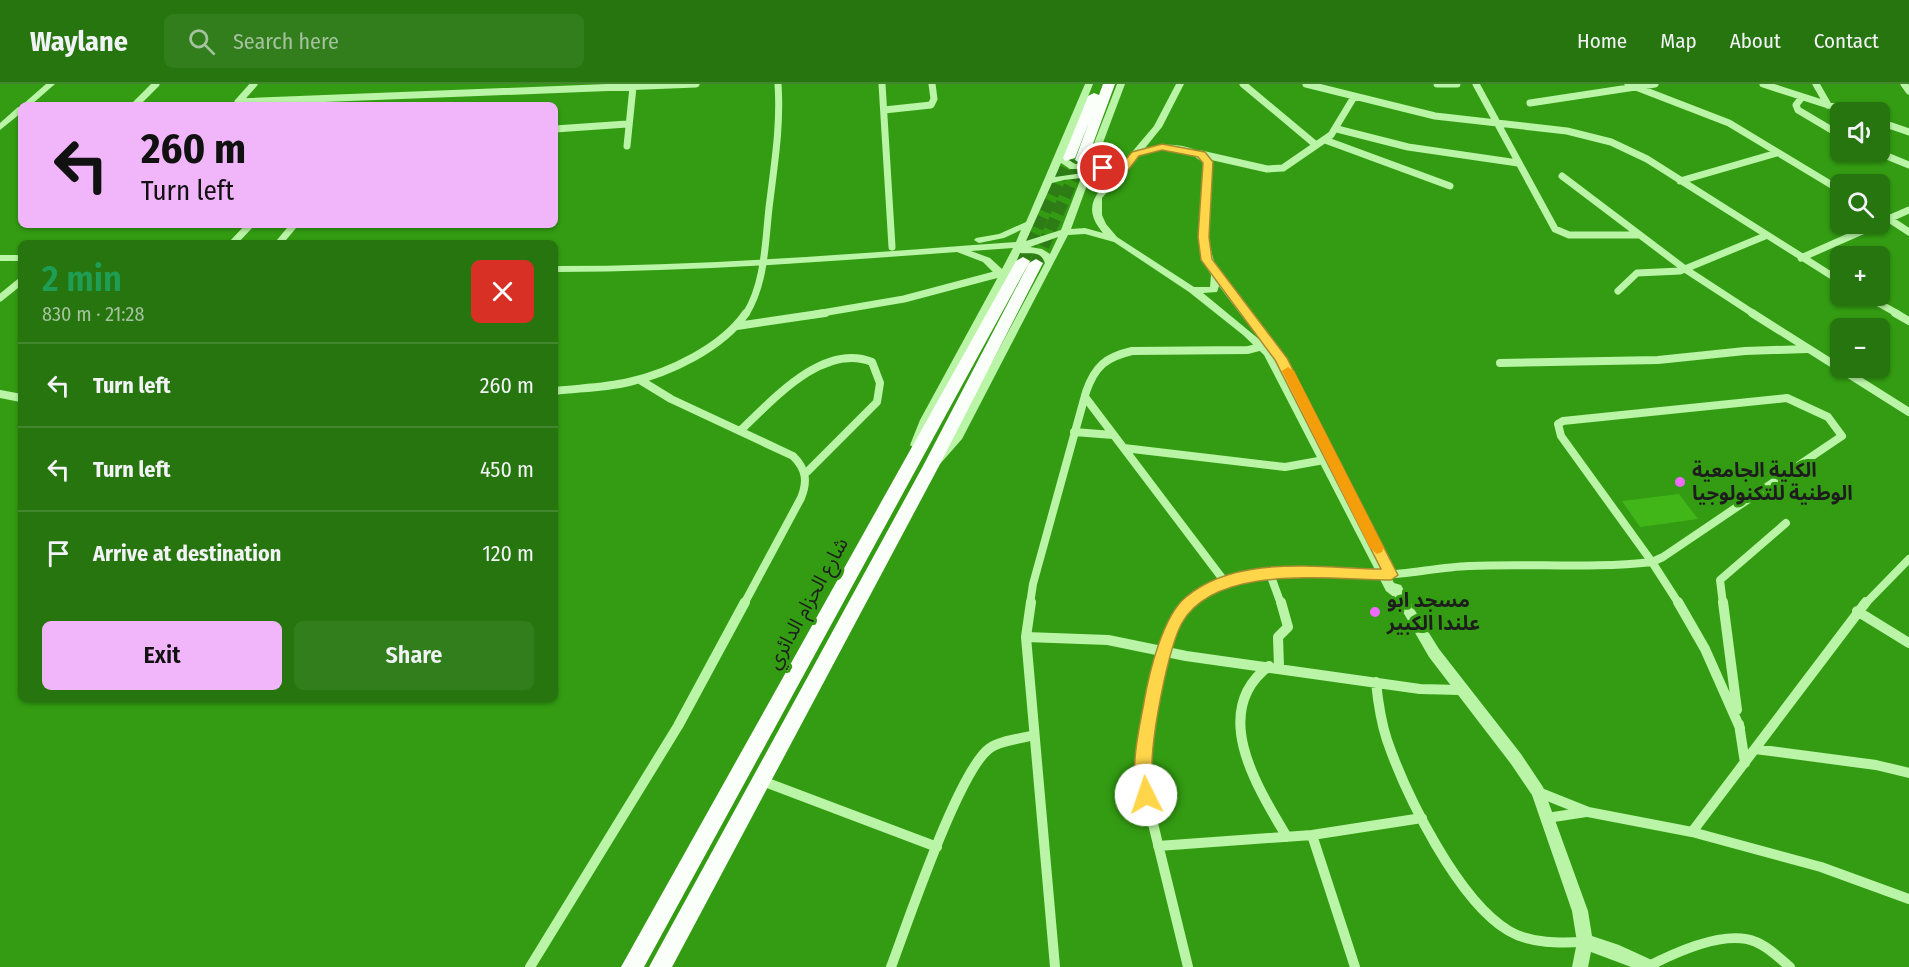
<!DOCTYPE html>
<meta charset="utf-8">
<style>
:root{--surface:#26750e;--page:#327d1c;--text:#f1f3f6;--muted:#a4c39e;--line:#42872e;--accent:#f1b5fa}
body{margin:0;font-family:"Fira Sans Condensed","Noto Sans Arabic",sans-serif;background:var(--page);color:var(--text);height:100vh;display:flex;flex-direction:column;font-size:22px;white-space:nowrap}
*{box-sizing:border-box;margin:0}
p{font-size:20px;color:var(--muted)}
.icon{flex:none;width:33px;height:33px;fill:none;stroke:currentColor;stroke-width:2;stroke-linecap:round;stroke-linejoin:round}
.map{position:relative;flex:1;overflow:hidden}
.side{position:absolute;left:18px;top:156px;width:540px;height:462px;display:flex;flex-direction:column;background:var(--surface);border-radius:9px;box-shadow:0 2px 4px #0004}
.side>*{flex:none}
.banner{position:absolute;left:18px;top:18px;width:540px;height:126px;border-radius:9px;box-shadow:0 2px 4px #0004;background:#f1b5fa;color:#111;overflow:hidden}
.controls{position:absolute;left:1830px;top:18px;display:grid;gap:12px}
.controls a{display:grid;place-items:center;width:60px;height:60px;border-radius:9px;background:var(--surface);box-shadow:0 2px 4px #0004;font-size:30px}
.pin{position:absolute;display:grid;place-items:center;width:51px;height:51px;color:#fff;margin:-26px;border:3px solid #fff;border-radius:50%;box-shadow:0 2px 6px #0007}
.me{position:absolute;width:66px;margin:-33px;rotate:356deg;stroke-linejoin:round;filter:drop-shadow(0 0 4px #0008)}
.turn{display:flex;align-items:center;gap:21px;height:126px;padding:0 24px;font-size:27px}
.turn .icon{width:78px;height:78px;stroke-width:2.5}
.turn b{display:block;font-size:42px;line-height:51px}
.round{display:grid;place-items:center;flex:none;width:63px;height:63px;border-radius:9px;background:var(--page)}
.head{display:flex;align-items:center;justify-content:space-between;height:102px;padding:0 24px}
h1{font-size:36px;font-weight:600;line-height:45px;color:#1e9e55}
.button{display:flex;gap:12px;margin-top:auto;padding:12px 24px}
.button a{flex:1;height:69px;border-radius:9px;background:var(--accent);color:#111;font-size:24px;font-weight:600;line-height:69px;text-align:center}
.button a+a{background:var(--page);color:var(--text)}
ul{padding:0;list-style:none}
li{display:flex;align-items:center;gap:18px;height:84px;padding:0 24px;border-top:2px solid var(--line)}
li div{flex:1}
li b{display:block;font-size:22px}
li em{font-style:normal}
header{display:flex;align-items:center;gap:36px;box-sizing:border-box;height:84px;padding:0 30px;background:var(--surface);border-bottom:2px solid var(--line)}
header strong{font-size:28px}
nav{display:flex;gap:33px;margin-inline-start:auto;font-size:21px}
.search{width:420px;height:54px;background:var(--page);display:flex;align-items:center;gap:15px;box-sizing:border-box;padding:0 21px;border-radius:9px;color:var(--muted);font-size:22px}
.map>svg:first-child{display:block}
.green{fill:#41b619}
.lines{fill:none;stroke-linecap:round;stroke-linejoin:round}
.trunk-tunnel{stroke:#2e7c15;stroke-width:12;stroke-dasharray:12 6;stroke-linecap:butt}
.minor-far2{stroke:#baf4a6;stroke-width:7}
.minor-far1{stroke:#baf4a6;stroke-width:8}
.minor{stroke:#baf4a6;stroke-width:10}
.tertiary{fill:#baf4a6;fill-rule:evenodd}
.trunk{fill:#fafffa;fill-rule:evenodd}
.route{fill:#ffd54a;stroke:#a68a30;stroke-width:1.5}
.slow{fill:#f59e0b}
.poi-dot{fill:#f16aff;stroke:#339c12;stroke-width:2}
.labels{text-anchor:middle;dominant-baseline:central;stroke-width:6;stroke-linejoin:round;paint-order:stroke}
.poi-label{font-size:20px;font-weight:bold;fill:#1d1d1d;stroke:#339c12;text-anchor:start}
.street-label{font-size:20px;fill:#1d1d1d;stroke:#339c12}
</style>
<header>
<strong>Waylane</strong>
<div class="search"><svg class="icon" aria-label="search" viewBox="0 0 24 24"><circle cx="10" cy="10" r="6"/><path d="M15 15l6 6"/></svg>Search here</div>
<nav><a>Home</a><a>Map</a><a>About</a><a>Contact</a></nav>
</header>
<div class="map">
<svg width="1909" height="883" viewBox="0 0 1909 883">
<rect width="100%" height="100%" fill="#339c12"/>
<path class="green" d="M1679,410l19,25 -58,8 -18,-26z"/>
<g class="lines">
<path class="trunk-tunnel" d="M1023,177l46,-103
M1036,179l45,-103"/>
<path class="minor-far2" d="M882,0l10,163
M1243,0l73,61
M1306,0l129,32 132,15 44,11 36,17 193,122
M1437,0h20
M1476,0l79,145 14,6h70
M1628,0l101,39 111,67
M1763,0l87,28
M1816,0l12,21
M1904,0l5,7
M1802,13l-6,8 2,5 42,25
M238,18l458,-18
M238,18l16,-18
M1530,19l125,-19
M135,21l21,-21
M884,26l47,-5 3,-6 -2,-15
M1880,38l29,10
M555,45l72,-5
M1337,45l71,18 110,16
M1325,56l125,46
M627,62l6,-59
M1877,68l32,13
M1201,70l66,15 16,-1 48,-33 23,-38
M1562,92l123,93 69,45
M1680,97l97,-28
M1880,129l29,19
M1884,137l25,-11
M233,159l17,-18
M279,159l15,-18
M1801,174l77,-34
M1618,207l19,-18 43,-2 85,-35
M1866,212l32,18
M0,214l21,-17
M746,230c19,-31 19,-70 23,-106 5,-42 12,-82 9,-124
M816,230l88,-15 98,-26"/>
<path class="minor-far1" d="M1752,229l157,99
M1895,229l14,8
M737,242l88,-13
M1500,279l158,-3 87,-9 62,-2
M640,296l31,19 122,57c13,13 15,25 8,42l-57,106
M555,307c24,-3 49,-3 74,-9 40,-9 93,-34 117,-69
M0,310l21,4
M1085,313l140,185
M1787,314l41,19 14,19 -179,121 -11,5 -91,-126 -3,-12 5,-3z
M741,346c31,-29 82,-88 131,-68l8,21 -3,19 -70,70
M1074,348l39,3
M1124,364l161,19 39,-7
M1652,478l27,42
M1270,490l11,30
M1030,520l3,-20 53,-192c9,-26 20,-35 46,-41l116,-1 19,-5
M1189,520c43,-47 137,-28 194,-29 28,-1 57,-8 86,-9 61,-3 122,3 183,-4
M1723,520l-3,-24 66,-57
M1865,520l44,-45"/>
<path class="minor" d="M1031,518l-5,35 29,330
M1678,518l27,47 35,79
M1723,518l14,108
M1857,527l52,32
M1026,553l82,3 78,16 234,33 40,1
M1269,582c-60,45 -12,121 18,171
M1279,583l-1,-30 10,-10 -7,-25
M1376,598c2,20 5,40 11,58 19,55 71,161 122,191 22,13 51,12 76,11
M1739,640l6,39
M1755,665l121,16 33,8
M762,697l175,66
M1538,708l50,20 104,20 129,35 88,32
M1547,734l39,-6
M1692,748l174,-230
M1312,751l43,132
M1158,762l154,-11 110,-17
M530,883l148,-241 67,-124
M891,883c16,-42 68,-198 99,-219 11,-8 31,-9 44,-13
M1188,883l-42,-172c-2,-64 4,-140 44,-193
M1647,883c27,-14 79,-38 109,-25 13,5 23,16 34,25"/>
<path class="tertiary" d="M46,0h9l-24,21h-9z
M1085,0h8l-29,73 11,7h11l31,-80h8l-33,88 29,-7 33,-39 22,-42h8l-22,43 -17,21c23,-6 50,-5 67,14 -1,37 -11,79 8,112l64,81 16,31 -1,3h-7l102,194 7,2 13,24 25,40 82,105 22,33 45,124 4,25 27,9 35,16 2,6h-25l-40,-15 -3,15h-16l5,-25 -5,-31 -40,-116 -21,-31 -82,-107 -34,-59 -9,-7 -122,-236 -21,-20 -54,-43 -75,-50 -29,-8 -17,1 -106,204 -22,25 -4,1 -6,-4 24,-28 91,-170c-5,-13 -14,-9 -25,-10l-11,25 -77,142 -10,25 -6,4 -6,-4 10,-25 78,-143 -15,-15 -26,-10c-134,10 -268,20 -402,20v-6c154,0 307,-13 461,-24l5,-12 -17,8 -25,5 -5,-3 2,-2 23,-4 27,-12zM1173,66l16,3 15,10 -5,74 3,22 9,16 -1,12h-16l-77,-50 -11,-13 -4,-9v-17l36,-42 15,-5zM1061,79l9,6h14l-1,4 -28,4zM1115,88c-19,23 -34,34 -12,61l-18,-5 -14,1 19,-52zM1081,94l-20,52 -35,11 26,-58 12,-3zM1058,153l-8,17 -8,-5 -12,-2zM1013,164l-11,21 -12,-11 -19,-7zM1219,202l41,54 -57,-47 14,-1z
M18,23h3v6l-21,17v-7z
M0,171h21v6h-21z"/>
<path class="trunk" d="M1103,0h12l-28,76 -6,4 -6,-4 14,-38 -14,36 -10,3 -2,-3 25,-62 6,-3 5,2z
M1023,173l7,4 -386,706h-23l395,-706z
M1036,175l7,4 -104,203 -267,501h-23l274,-501 106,-203z"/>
</g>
<path class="route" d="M1162,60l43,8 8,10 -4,75 3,22 75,99 111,217 -7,5c-59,0 -175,-17 -209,43 -12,22 -22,76 -26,101 -2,14 -4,27 -4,41 0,12 5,25 0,36l-6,2 -6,-2c-12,-29 -1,-70 4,-99 5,-29 19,-87 42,-105 51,-43 133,-29 195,-28l-106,-209 -74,-100 -3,-23 5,-74 -5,-6 -36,-7 -23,6 -10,13 -15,3 -16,-4 5,-3 19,-1 10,-12z"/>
<path class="slow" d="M1288,283l6,4 90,177 -2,4 -5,2 -7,-6 -88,-177z"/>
<g class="poi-dot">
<circle cx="1680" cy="398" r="6"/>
<circle cx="1375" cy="528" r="6"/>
</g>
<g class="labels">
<g class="poi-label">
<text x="1692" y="386">الكلية الجامعية<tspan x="1692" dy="23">الوطنية للتكنولوجيا</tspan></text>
<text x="1387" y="516">مسجد ابو<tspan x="1387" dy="23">علندا الكبير</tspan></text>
</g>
<g class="street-label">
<text transform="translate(807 519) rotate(-61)">شارع الحزام الدائري</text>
</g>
</g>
</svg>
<div class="controls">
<a><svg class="icon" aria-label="sound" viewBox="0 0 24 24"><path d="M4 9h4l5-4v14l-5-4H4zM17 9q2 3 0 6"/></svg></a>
<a><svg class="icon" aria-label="search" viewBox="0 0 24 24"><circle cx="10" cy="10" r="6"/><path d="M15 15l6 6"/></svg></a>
<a>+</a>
<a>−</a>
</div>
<div class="pin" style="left:1103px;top:84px;background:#d93025"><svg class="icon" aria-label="arrive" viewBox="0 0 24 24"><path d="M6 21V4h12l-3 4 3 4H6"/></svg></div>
<svg class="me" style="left:1146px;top:711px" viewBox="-20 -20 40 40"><circle r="19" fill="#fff"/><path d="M0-13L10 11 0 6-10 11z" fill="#ffd54a"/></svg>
<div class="banner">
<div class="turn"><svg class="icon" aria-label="left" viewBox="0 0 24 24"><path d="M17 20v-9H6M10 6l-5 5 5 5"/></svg><div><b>260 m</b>Turn left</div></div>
</div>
<section class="side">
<div class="head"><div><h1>2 min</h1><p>830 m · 21:28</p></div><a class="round" style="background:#d93025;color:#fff"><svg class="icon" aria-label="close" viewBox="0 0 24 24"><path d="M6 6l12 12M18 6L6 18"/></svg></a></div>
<ul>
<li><svg class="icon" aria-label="left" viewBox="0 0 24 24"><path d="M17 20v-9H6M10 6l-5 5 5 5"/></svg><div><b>Turn left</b></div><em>260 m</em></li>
<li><svg class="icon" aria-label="left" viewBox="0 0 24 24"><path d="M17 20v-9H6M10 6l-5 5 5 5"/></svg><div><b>Turn left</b></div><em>450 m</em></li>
<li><svg class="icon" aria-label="arrive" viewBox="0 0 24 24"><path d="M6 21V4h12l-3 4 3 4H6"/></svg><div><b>Arrive at destination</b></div><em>120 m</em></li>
</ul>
<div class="button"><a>Exit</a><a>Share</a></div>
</section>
</div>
